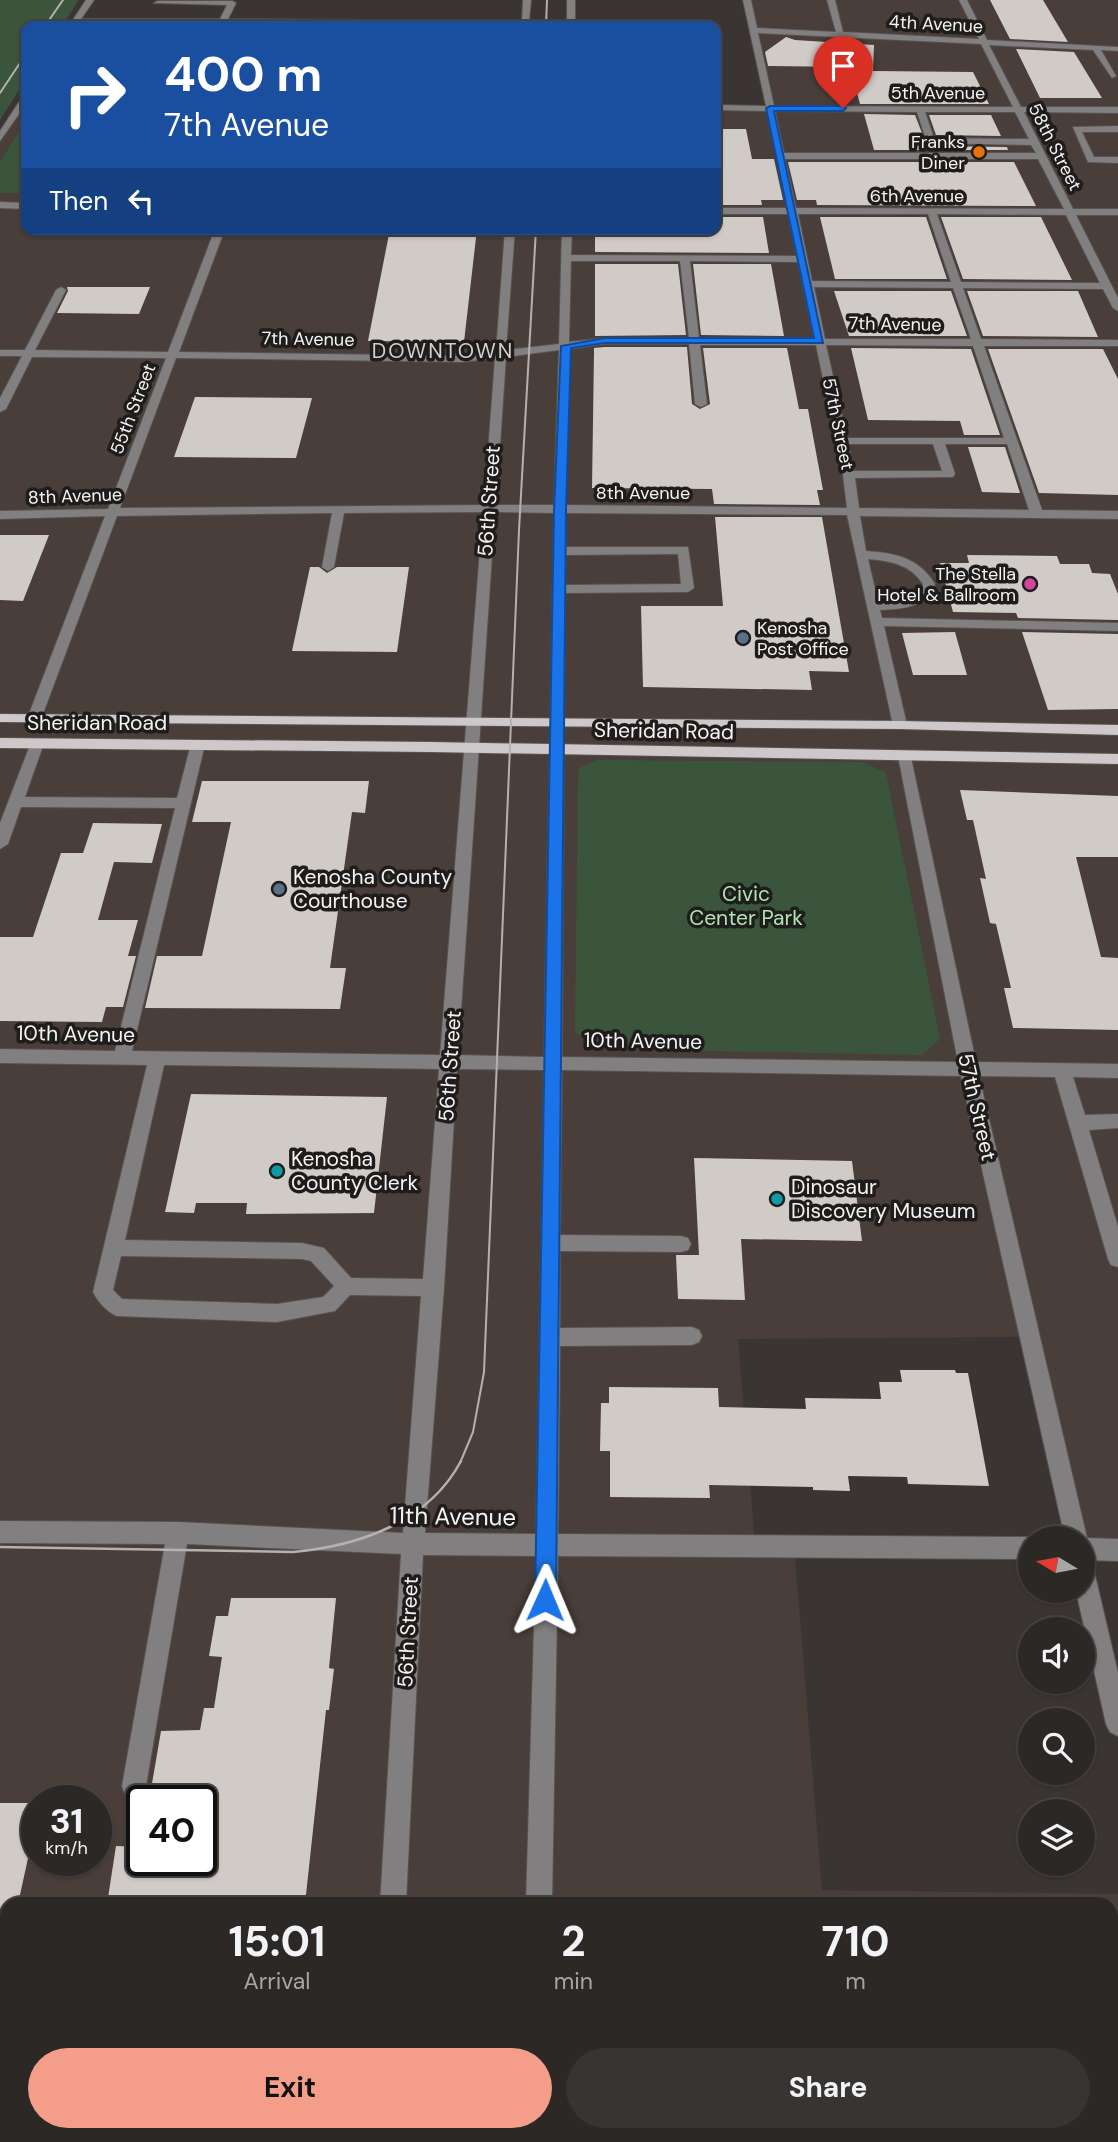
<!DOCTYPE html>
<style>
:root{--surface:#2c2826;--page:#383432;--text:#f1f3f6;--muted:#a6a6a7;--line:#484443;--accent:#f49e8a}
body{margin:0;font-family:"DM Sans",sans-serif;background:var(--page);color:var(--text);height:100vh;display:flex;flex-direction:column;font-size:26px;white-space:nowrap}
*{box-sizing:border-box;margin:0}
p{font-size:23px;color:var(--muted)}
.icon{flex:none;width:38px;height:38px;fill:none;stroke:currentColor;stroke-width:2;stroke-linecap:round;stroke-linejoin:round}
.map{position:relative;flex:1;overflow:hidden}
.details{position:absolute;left:0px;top:1897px;width:1118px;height:245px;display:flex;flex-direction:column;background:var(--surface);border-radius:21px 21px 0 0;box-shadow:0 2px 5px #0004,0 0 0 2px var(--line)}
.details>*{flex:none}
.banner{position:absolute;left:21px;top:21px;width:700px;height:214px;border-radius:14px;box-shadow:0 2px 5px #0004,0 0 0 2px var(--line);background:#1a4fa0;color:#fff;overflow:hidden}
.needle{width:46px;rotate:280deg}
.controls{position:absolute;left:1018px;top:1526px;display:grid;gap:14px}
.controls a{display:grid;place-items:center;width:77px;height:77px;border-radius:50%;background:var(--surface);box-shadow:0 2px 5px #0004,0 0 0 2px var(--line);font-size:35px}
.speed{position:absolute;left:21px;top:1785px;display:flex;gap:14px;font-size:35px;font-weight:700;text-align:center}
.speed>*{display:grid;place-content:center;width:91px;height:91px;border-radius:50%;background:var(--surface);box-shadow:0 2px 5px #0004,0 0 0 2px var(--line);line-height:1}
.speed small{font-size:18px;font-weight:400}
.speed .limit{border:4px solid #111;border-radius:10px;background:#fff;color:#111}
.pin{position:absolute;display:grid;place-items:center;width:60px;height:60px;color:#fff;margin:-72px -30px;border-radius:50% 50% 50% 0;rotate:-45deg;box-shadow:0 0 7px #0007}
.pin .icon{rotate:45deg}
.me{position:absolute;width:77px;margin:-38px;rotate:1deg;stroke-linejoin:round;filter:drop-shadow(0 0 5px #0008)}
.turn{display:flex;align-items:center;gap:24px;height:147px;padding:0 28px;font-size:32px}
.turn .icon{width:91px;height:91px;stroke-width:2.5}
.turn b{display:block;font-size:49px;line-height:60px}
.then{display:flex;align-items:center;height:66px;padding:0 28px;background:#0003;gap:14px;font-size:26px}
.eta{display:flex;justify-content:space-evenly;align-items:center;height:119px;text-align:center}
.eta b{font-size:42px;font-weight:700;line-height:49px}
.primary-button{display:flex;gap:14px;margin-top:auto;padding:14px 28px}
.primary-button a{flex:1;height:80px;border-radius:42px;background:var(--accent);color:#111;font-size:28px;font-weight:700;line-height:80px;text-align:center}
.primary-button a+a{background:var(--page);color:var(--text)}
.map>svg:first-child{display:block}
.built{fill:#493e39;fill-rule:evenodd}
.green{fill:#3a553c}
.building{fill:#d1cbc8}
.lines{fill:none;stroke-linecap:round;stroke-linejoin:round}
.minor-casing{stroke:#585351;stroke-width:2}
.major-casing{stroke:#585351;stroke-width:2}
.minor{fill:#827f80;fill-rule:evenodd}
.major{fill:#cec8ca;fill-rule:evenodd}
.tram-far1{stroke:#b5b1b0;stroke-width:2}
.tram{stroke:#b5b1b0;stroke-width:2.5}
.route{fill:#1a73e8;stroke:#114b97;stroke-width:2}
.food-dot{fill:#e8710a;stroke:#1f1d1c;stroke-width:2.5}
.hotel-dot{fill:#d1479c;stroke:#1f1d1c;stroke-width:2.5}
.service-dot{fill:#5c6f8a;stroke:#1f1d1c;stroke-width:2.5}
.culture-dot{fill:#0f9aa8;stroke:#1f1d1c;stroke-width:2.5}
.labels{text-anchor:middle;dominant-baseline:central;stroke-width:7;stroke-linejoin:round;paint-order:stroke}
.far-street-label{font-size:18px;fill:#f6f3f2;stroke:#1f1d1c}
.far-poi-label{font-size:18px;fill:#f6f3f2;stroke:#1f1d1c;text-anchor:end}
.far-quarter-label{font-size:21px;letter-spacing:2px;fill:#d4cecb;stroke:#1f1d1c}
.street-label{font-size:21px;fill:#f6f3f2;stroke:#1f1d1c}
.poi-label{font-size:21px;fill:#f6f3f2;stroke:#1f1d1c;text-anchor:start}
.park-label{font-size:21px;fill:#b1e4b4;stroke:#1f1d1c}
.near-street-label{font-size:24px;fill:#f6f3f2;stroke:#1f1d1c}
</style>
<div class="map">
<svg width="1118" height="2142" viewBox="0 0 1118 2142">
<rect width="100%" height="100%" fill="#3a3532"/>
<path class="built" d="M747,0h371v1550l-42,-12 -47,-201 -291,2 17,206 39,1 28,344 296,4v248h-1118v-2004l23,-35h3v126h690v-121h53zM37,1801h59v59h-59zM142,1801h59v59h-59zM7,1904h1104v231h-1104z"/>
<path class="green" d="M0,0h79l-17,26h-36v53l-26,41z
M26,120v73h-26v-31z
M596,760l267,2 23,11 54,266 -18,16 -320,-6 -27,-17 3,-263z"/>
<path class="building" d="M990,0h53l25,42 -58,-3z
M786,37l9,3 79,5 -1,26 100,1 16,32h-129l-10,-37 -82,-1 -3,-14z
M1016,49l58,3 28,46h-62z
M864,114l51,1 12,31 80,1 1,3h-134z
M929,115h62l10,21 -65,-1z
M716,129h30l6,30h22l9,41h-22l1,5h-46z
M788,162h226l22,44 -219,-1 -1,-5h-19z
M716,217h47l6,36 -174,-1v-23h121z
M820,217h106l21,62h-112z
M941,217h100l31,63 -109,-1z
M390,229h87l-13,113 -96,-1z
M595,264h83l8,71 -91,1z
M693,264h78l13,72 -83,-1z
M67,287h83l-11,27 -82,-1 11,-22z
M834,291h117l16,45h-118z
M967,291h111l20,46 -115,-1z
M605,347h82l5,57 8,5 10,-5 -7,-56h84l12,61h9l15,81h-6l3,15 -106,-1 -2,-15 -120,-1 2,-136v-4z
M851,348l120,1 29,86h-36l-4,-14 -92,-1z
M988,349h115l15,30v116l-79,-2z
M195,397l117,1 -16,60 -122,-1z
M968,447h37l15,46 -38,-1z
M715,517h107l27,155 -40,-1 3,19 -169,-3 -2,-81h82z
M0,535h49l-26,66 -23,-1z
M967,555l90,1 3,8h29l3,9 18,1 8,20v26l-100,-2 -2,-5 -63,-1 -13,-49h29z
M310,567h9l8,6 10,-6h72l-12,85 -105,-1z
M955,632l12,43h-54l-11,-42z
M1022,632l96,2v75l-70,1z
M202,781h167l-4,32 -13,-1 -22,156h16l-6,41 -195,-1 12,-52h45l29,-134h-39z
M960,790l158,6v61h-42l25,100 17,1v72l-105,-2 -9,-40h7l-15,-64 -6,-1 -10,-45 6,1 -13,-59h-6z
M93,823l69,1 -10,39 -38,-1 -16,58h40l-10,36h8l-13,51h-17l-4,15 -102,-1v-84h33l28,-84h22z
M191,1094l196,3 -13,116 -128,1 1,-11h-51l-2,10 -29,-1z
M694,1158l158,3 10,80 -121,-2 4,61 -67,-1 -2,-44h23z
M900,1370h55l1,3h12l21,113 -81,-2 -1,-7 -59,-1 2,15 -37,-1v-3l-104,-2 1,13 -100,-1v-46h-10l1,-48h8v-16l109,1 1,19 87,2 -1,-11 76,1 -2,-17h23z
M231,1598h105l-7,70 5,1 -5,41h-3l-21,194h-198l9,-58 26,1v13h59v-59h-52l12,-70 39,-1 4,-22h10l8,-51 -13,-1 7,-40h12z
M0,1803h37v14l-19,87h-11v26l-7,-1z"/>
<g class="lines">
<defs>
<path id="minor" d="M86,0h8l-13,19h139l7,-14 -73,-2 4,-2h74l4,2 -8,16 294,2 1,-21h8l-2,21h38v-21h8v26l-349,-2 -9,2 1,-2 -139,-1 -2,3h-8z
M743,0h8l6,28 79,4 -9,-32h8l8,32 136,7 -20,-39h8l20,40 131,7v4l-17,-1 15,26 -4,2 -19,-28 -104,-5 32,62h97v6l-94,-1 49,97h45v6h-42l42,83v13l-5,-3 -10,-19 -140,-1 18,51 137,1v6h-134l58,164 76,1v8l-258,-3 6,35c30,2 53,7 69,33 -10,24 -32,25 -55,26l2,8 236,5v8l-234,-5 23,99 -7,4 -7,-4 -46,-210 -281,-2v34h122l6,41 -6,4 -123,1 -3,464 396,5 -60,-306 7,-5 5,2 66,309 142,2v14l-45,-1 12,38 33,-1v14l-29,2 29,97v40l-7,-2 -3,-6 -53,-182 -76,-1 108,462 31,1v22l-35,-1v-22h-18l-104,-462 -399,-6 -2,165 121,1 7,2 3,6 -3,6 -7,2 -121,-1v77l132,-1 7,3 3,6 -3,6 -7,3 -132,1 -2,188 473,3 3,1h-3v21l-473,-3 -6,348h-26l10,-348 -113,-1 -17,349h-26l21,-350 -214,-10 -41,242 -3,9 -9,3 -9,-3 -3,-9 43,-242 -165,-1v-22l178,1 225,11 18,-237 -71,-1 -15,16 -58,11 -160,-6c-10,-4 -19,-14 -24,-24l54,-227 -147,-2v-14l115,2 60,-243 -154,-1 -13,37 -8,5v-26l32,-83h10l2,3 -19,54 152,1 14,-54 2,-3h10l2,3 -73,307 308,4 43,-543 -139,1 -10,54 -6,4 -6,-4 10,-54 -215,3 -76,203 -2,3h-10l-2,-3 78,-203 -105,3v-8l108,-2 58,-151 -134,-1 -26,52 -6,3v-14l22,-42h-22v-6h25l31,-60 5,-3 5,3 -31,60 133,2 47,-123h10l-46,123 284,4 33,-4 9,-123h10l-9,121 53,-6 3,-115h10l-1,26 226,1 -9,-42h-72v-6h71l-20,-97 -51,-1v-5l50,1zM758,33l223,11 32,63 -239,-1zM775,111l142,1 10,31 104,2 5,8h-252zM925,112h90l14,27 -95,-1zM785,159h253l26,50 -268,-1zM798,214h130l23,68 -139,-1zM937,214l129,1 34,68 -139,-1zM571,261h109l9,77h-84l-36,4zM690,261l108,1 16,77 -115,-1zM814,287l139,1 18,51h-146zM605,344h84l6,60 6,3 6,-3 -7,-59h116l27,130 4,33 -281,-3 3,-156zM826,345l147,1 31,92h-157zM559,350l-5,155h-58l10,-148zM176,358l287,4 32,-4 -11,147 -364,3zM848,444h85l9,27h-88zM945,444h62l22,66 -170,-2 -4,-30 98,-1 2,-3zM495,512l59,1 -10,544 -86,-2zM678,554l3,30 -116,1 1,-30zM868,559c22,2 42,5 55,25 -8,18 -27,17 -45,18zM164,1065l275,4 -16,210 -72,-1 -27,-30 -22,-5 -177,-3zM457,1069l87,1 -8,464 -111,-1 19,-245zM121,1256l181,3 9,2 23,25 -11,11 -46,7 -155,-5 -9,-9z
M23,96h3v8l-26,37v-10z
M1118,126v6h-36l12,25h24v6l-30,-1 -15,-35z
M0,202l26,1v6l-26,-1z
M1083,1560l8,3 3,8 24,102v63l-8,-4 -4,-8 -30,-133h7z
M95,2135h28l-2,7h-28z
M366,2135h28v7h-28z
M517,2135h28l-1,7h-28z
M771,2135h28v7h-28z"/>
<path id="major" d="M0,714l900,7 218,4v10l-218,-6 -900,-7z
M0,738l431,4 687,12v10l-687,-12 -431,-4z"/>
</defs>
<use href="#minor" class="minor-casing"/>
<use href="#major" class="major-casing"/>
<use href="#minor" class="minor"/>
<use href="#major" class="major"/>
<path class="tram-far1" d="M45,26l18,-26
M546,26l1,-26
M0,93l26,-39
M460,1463l13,-31 11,-60 35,-842 17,-301"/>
<path class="tram" d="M0,1547l293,5c65,-6 135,-29 168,-91"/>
</g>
<path class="route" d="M770,106h73l3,2 -3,3h-69l49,232h-218l-34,5 -5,162 -10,1090 -3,7 -8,3 -7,-3 -3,-7 19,-1090 7,-164 44,-8h209l-48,-230z"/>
<circle class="food-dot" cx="979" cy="152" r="7"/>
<circle class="hotel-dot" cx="1030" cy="584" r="7"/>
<g class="service-dot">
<circle cx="743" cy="638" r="7"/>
<circle cx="279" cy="889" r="7"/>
</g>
<g class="culture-dot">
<circle cx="277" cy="1171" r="7"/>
<circle cx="777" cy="1199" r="7"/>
</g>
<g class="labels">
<g class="far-street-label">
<text transform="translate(936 24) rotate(3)">4th Avenue</text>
<text x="938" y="93">5th Avenue</text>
<text transform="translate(1055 147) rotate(63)">58th Street</text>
<text x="917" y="196">6th Avenue</text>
<text transform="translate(895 324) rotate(1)">7th Avenue</text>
<text transform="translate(308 339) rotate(1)">7th Avenue</text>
<text transform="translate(133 409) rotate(-69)">55th Street</text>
<text transform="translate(838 424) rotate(78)">57th Street</text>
<text x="643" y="493">8th Avenue</text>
<text transform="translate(75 496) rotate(-2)">8th Avenue</text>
</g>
<g class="far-poi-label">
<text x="965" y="142">Franks<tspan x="965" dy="21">Diner</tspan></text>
<text x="1016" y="574">The Stella<tspan x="1016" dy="21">Hotel &amp; Ballroom</tspan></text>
<text x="757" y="628" text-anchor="start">Kenosha<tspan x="757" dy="21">Post Office</tspan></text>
</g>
<g class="far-quarter-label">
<text x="443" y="351">DOWNTOWN</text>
</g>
<g class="street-label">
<text transform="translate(489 501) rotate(-86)">56th Street</text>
<text x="97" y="723">Sheridan Road</text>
<text transform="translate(664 731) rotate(1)">Sheridan Road</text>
<text transform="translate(76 1034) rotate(1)">10th Avenue</text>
<text transform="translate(643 1041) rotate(1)">10th Avenue</text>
<text transform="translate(450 1066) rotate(-86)">56th Street</text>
<text transform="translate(977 1107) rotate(77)">57th Street</text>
<text transform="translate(408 1632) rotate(-87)">56th Street</text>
</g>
<g class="poi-label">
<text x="293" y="877">Kenosha County<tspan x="293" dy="24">Courthouse</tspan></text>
<text x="291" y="1159">Kenosha<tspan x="291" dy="24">County Clerk</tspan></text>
<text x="791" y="1187">Dinosaur<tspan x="791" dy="24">Discovery Museum</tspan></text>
</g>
<g class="park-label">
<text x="746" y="894">Civic<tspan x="746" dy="24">Center Park</tspan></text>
</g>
<g class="near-street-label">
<text transform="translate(453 1516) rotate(1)">11th Avenue</text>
</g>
</g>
</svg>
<div class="controls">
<a><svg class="needle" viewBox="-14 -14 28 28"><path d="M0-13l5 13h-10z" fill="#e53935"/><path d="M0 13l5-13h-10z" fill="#a6a6a7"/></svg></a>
<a><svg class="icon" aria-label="sound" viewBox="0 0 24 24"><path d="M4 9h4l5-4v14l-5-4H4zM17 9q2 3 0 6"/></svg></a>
<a><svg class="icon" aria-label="search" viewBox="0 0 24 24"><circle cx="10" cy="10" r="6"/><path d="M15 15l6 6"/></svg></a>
<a><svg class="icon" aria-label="layers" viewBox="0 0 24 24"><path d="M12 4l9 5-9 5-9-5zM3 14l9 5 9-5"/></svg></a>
</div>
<div class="speed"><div>31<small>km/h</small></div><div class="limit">40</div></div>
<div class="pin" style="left:843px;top:108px;background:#d93025"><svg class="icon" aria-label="arrive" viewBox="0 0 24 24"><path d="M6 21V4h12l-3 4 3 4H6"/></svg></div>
<svg class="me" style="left:545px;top:1600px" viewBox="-20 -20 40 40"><path d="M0-17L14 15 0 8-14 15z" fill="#1a73e8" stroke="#fff" stroke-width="4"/></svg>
<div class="banner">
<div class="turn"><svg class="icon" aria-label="right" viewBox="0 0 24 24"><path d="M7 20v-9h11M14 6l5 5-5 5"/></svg><div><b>400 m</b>7th Avenue</div></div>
<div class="then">Then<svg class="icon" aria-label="left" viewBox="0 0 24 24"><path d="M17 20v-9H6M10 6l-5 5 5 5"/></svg></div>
</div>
<section class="details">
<div class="eta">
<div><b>15:01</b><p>Arrival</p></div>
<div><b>2</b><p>min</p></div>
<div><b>710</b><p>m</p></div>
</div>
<div class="primary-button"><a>Exit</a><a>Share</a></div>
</section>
</div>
